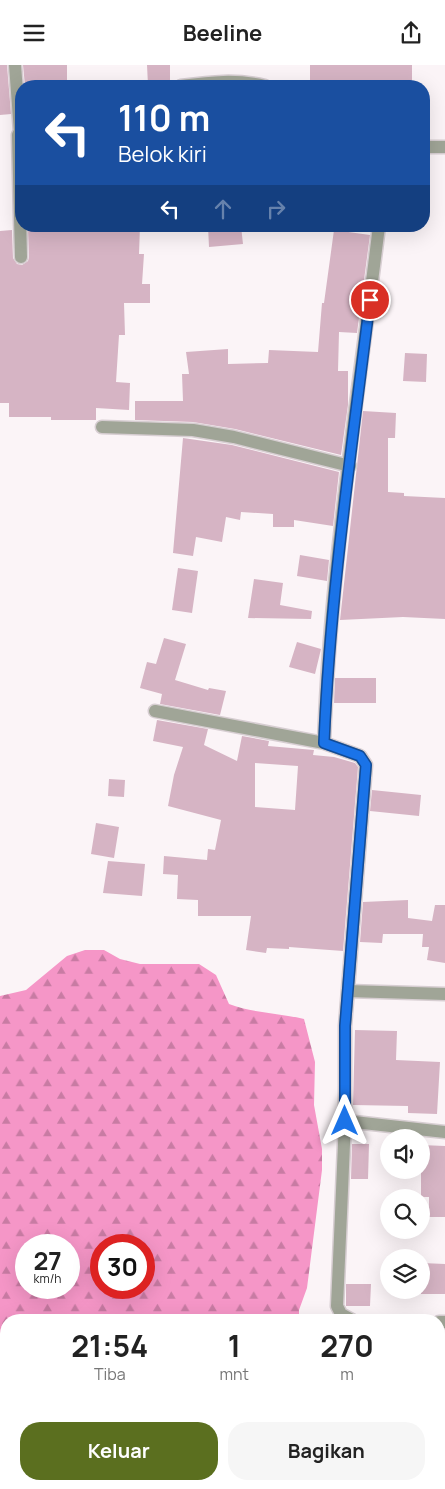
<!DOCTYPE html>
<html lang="id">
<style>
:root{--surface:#fff;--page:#f6f6f6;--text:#222;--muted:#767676;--accent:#5b6f1f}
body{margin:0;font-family:Manrope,sans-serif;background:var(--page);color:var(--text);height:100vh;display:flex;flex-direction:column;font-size:19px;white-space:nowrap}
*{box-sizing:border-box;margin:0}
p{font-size:16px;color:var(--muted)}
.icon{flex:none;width:28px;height:28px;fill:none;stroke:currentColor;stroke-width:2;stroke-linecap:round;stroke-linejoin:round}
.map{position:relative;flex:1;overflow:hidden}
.sheet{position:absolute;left:0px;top:1249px;width:445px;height:176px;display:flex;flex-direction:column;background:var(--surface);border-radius:20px 20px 0 0;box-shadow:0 5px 20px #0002}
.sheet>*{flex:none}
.banner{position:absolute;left:15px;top:15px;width:415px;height:152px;border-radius:20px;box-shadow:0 5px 20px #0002;background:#1a4fa0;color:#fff;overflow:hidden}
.buttons{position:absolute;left:380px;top:1064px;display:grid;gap:10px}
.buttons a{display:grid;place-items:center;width:50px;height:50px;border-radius:50%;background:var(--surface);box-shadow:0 5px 20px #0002;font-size:25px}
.speed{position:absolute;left:15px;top:1169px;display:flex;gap:10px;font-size:25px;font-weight:700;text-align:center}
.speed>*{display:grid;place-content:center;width:65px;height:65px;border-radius:50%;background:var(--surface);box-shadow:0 5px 20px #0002;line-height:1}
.speed small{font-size:12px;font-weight:400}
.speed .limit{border:8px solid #d22;background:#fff;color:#111}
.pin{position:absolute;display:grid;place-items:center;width:42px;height:42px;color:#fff;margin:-21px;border:2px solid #fff;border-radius:50%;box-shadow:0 1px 5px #0007}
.me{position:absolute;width:55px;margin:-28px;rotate:0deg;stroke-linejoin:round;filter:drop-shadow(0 0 4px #0008)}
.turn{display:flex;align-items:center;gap:18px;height:105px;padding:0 20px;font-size:22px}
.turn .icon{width:65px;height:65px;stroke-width:2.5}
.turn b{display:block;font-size:35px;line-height:42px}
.lanes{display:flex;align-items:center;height:48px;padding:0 20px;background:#0003;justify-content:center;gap:25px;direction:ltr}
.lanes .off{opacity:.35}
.eta{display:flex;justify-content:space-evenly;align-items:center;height:85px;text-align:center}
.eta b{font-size:30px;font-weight:700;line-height:35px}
.action{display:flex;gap:10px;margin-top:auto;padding:10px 20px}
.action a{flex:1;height:58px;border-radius:20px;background:var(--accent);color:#fff;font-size:20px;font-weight:700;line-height:58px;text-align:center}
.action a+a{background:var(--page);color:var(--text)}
header{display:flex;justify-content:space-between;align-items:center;height:65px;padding:0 20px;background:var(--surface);font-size:22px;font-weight:700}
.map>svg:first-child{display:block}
.forest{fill:url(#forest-firs);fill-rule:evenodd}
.building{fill:#d6b4c4;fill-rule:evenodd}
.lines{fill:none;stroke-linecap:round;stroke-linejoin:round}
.minor-casing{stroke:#d7ced2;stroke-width:15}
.minor{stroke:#a0a597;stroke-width:12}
.route-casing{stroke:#114b97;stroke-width:12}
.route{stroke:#1a73e8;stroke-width:9}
</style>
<header><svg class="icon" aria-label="menu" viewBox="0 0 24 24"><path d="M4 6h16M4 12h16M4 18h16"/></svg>Beeline<svg class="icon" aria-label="share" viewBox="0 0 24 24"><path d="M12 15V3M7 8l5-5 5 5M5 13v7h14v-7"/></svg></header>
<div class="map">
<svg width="445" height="1424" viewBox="0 0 445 1424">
<defs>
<pattern id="forest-firs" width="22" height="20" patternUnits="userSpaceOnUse" patternTransform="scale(1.25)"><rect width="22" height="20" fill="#f596c7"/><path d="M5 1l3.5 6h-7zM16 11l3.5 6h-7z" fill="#c87ba3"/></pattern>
</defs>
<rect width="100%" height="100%" fill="#fbf4f7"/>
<path class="forest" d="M85,885h19l16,9 20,5h59l17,11 13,29c24,9 50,9 75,15l11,43 -1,43 8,44v21l-15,118 -8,22v10h-293v164h200v5h-206v-493l26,-6 41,-34zM26,1180h43v42h-43zM101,1180h43v42h-43z"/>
<path class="building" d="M0,0h7l4,49 -11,1z
M23,0h44v21h-42z
M147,0h23v20h-22z
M310,0h102v21h-102z
M51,161h89l-1,28h5l-2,30h8v19h-26l1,32h-6l-3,47 14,1 -1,27 -33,-2v12h-45v-3h-42v-14h-9v-172l12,-1 1,28 4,6 5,1 6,-4 1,-4 -1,-28z
M208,161h33l2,18 -34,3z
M334,165l36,5 -13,98 -18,-1 -1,39h10v34l-7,50 -106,-26 -42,-7 -58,-2v-19h48l-1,-27h7l-3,-22 42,-3v15l40,-1 1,-13 49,2 4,-49h2z
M405,288l22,1 -1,28 -23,-1z
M363,346l33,2 -1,25h-7v54l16,1v3l41,2v121l-42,-2 -63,3z
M183,373l49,7 107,27 -6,54 -39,-6v7h-21v-13l-32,-2 -1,8 -14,-3 -4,25 -26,-5 -3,19 -20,-3z
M300,490l29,5 -2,21 -30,-5z
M178,503l20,3 -6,42 -20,-3z
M254,514l29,4 -3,22 32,6 -1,8 -63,-1z
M164,573l22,6 -11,36 33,10 1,-2 17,3 -6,24 -60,-11 2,-10 -22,-6 7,-26 9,2z
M297,577l24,7 -6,25 -26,-7z
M335,613h41v25h-42z
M157,655l51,9 -4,16 33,16 5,-25 27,5 -1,5 46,4 -1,5 21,2 21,6 3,4 -15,184 -54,-4v2l-22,-1 -1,5 -20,-3 5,-34h-53v-16l-21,-1 1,-24 -15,-1 1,-18 43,4 1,-11 7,1 6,-30 -53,-14 6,-31 9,-28 -30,-6zM255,698l43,3 -3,44 -40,-3z
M109,714l16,1 -1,17 -16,-1z
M372,725l49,5 -2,21 -49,-5z
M96,758l23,4 -5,31 -23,-4z
M108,796l37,3 -3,32 -39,-3z
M408,835v18l24,3 3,-16h10v58l-18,-3 2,-13h-7l1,-13h-40l-1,9 -22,-1 3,-40z
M355,965l42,1 -1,29 44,2 -3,52 -29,-1v-7l-55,-1z
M352,1079h17l-1,35h-17z
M421,1080l24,1v71h-16v-20h-8z
M422,1198l23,1v30h-24z
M346,1219h25l-1,22h-24z"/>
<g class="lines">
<defs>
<path id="minor" d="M15,0l5,67
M181,21c30,-4 55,-7 84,0
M424,82h21
M21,192l-3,-122 3,-6
M102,362l91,3 41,7 116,29
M155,646l169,32 36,13 6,9 -21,261v95l-8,185 4,8 11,6
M324,678c6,-173 34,-345 55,-517
M348,926l97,3
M345,1056l100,11
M439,1257h6"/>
</defs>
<use href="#minor" class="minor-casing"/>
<use href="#minor" class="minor"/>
</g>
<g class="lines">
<defs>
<path id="route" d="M345,1056v-95l21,-261 -6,-9 -36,-13c6,-148 28,-296 46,-443"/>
</defs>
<use href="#route" class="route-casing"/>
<use href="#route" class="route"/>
</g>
</svg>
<div class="buttons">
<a><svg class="icon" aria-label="sound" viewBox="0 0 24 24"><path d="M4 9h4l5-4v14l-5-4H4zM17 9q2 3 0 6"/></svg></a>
<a><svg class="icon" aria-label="search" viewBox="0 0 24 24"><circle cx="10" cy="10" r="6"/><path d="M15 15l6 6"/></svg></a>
<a><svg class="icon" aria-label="layers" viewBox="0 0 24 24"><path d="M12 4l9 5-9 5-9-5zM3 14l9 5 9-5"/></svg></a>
</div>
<div class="speed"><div>27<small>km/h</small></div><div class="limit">30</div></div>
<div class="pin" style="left:370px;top:235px;background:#d93025"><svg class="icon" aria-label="arrive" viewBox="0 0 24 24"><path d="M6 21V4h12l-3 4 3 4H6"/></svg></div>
<svg class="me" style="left:345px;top:1056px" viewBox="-20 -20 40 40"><path d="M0-17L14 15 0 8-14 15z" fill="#1a73e8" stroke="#fff" stroke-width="4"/></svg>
<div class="banner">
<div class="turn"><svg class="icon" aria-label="left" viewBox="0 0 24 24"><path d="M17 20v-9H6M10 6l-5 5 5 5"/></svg><div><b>110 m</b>Belok kiri</div></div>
<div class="lanes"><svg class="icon" aria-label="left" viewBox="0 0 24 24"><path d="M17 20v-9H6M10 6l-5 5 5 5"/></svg><svg class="icon off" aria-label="ahead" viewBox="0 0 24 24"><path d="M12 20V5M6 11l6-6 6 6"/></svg><svg class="icon off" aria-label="right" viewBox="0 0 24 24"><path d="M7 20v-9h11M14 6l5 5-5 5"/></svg></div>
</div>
<section class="sheet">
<div class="eta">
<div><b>21:54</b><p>Tiba</p></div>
<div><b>1</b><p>mnt</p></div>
<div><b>270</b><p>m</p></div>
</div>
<div class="action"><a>Keluar</a><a>Bagikan</a></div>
</section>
</div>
